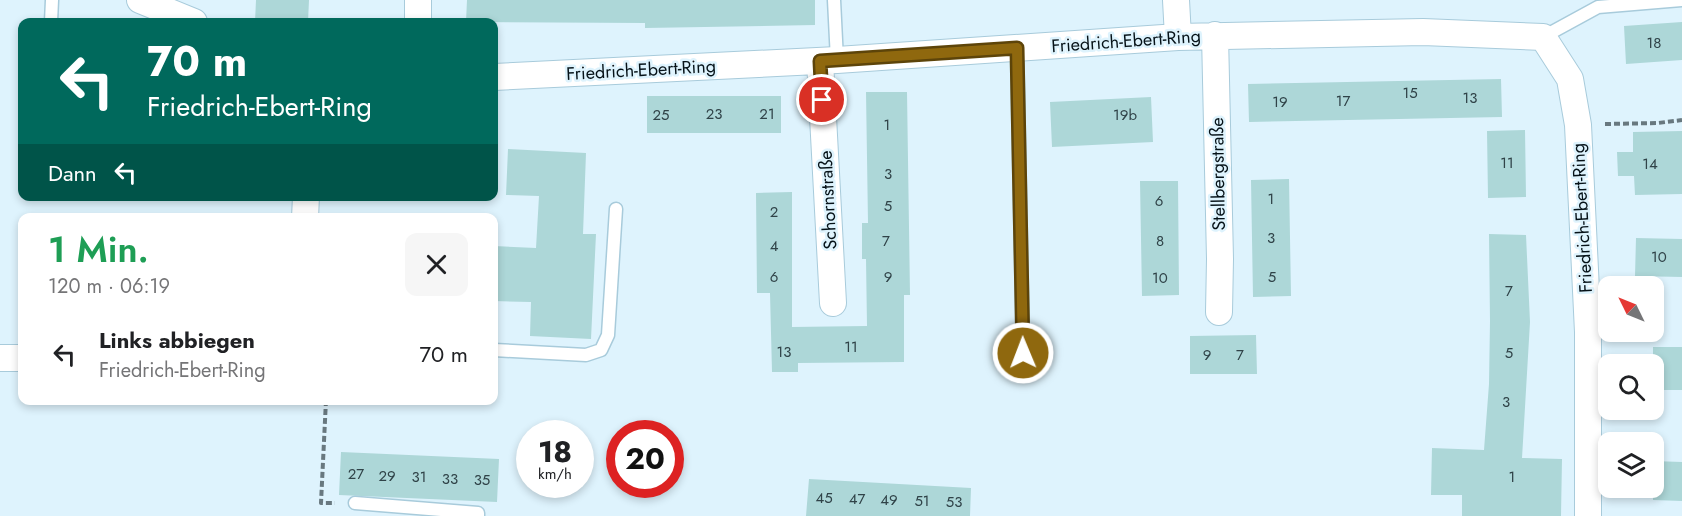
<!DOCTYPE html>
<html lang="de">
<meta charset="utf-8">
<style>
:root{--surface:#fff;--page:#f6f6f6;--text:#202124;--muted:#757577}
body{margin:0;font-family:Jost,sans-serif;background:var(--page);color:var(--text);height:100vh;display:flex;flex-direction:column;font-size:22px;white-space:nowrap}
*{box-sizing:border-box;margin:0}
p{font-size:20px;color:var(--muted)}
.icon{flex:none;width:33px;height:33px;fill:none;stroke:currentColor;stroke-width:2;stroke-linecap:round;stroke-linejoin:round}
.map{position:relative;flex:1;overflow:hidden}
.sheet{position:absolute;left:18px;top:213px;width:480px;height:192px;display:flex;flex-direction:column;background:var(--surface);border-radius:12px;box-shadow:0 3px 9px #0003}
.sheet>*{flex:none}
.banner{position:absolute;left:18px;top:18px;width:480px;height:183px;border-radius:12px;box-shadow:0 3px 9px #0003;background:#00695c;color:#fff;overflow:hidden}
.needle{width:39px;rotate:313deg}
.tools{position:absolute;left:1598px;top:276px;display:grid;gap:12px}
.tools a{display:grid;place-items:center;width:66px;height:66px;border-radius:12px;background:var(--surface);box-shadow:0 3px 9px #0003;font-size:30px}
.speed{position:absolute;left:516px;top:420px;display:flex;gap:12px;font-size:30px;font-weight:700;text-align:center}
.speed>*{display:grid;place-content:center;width:78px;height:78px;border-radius:50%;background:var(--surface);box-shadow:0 3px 9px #0003;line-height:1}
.speed small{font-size:15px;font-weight:400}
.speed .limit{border:9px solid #d22;background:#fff;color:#111}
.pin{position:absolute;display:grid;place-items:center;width:51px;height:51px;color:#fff;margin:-26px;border:3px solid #fff;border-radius:50%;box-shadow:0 2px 6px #0007}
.me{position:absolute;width:66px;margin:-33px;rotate:359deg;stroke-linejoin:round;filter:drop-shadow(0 0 4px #0008)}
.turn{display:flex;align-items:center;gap:21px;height:126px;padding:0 30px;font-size:27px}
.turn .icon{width:78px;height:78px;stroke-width:2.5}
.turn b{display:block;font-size:42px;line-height:51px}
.then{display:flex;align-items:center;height:57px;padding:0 30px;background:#0003;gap:12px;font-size:22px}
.round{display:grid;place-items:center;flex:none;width:63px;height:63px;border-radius:12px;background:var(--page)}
.overview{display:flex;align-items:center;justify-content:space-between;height:102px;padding:0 30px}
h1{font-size:36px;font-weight:600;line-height:45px;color:#1e9e55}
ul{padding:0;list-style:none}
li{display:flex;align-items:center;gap:18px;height:78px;padding:0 30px}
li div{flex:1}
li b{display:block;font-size:22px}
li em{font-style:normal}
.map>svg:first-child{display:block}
.building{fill:#add7d8}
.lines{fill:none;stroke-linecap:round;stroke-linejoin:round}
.lane-casing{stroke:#a8cbdb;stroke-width:15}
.street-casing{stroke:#a8cbdb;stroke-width:28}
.path{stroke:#68787f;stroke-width:4;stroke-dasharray:6 3;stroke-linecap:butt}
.lane{stroke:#fff;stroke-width:12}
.street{stroke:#fff;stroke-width:26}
.route-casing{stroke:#5d4409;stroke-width:15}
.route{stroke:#8f680e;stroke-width:10}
.labels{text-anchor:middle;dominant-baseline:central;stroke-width:5;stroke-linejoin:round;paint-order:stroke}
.number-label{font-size:15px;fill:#304348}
.street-label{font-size:18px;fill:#061218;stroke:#def3fd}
</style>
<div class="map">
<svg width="1682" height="516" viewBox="0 0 1682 516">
<rect width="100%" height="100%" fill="#def3fd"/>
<path class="building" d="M256,0h53l-1,22h-53z
M467,0h348v25l-170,3v-5l-179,-1z
M1682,22v38l-56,4 -2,-38z
M1501,79l1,38 -253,5 -1,-38z
M866,92h41l3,203h-6v67l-106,1v9h-26l-2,-79h-13l-1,-100 36,-1v135l75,-1 -1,-67h-4v-36h6z
M647,96h134v37h-134z
M1151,97l2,45 -101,5 -2,-45z
M1525,130l1,67 -38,1 -1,-67z
M1682,131v63l-47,1 -1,-19h-16l-1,-24h16v-20z
M508,149l78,4 -3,81h13l-5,105 -61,-3 1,-34 -37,-1v-55l42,2 3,-52 -33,-1z
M1289,179l2,117 -38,1 -2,-117z
M1140,181h38l1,114 -37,1z
M1489,234l37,1 4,87 -8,136 40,1 -1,57h-99v-21h-31l1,-47 52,2 5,-66 1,-63z
M1636,238l46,1v38l-47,-1z
M1256,335l1,39h-67v-38z
M1653,347h29v43h-29z
M341,452l158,7 -2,43 -158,-7z
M1653,461l29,1v39l-29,-1z
M809,479l162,9 -1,28h-164z"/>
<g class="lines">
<defs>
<path id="lane" d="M834,0l3,60
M51,22l1,-22
M1543,37l55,-30 84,-7
M1017,48l6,305
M494,350l92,5 15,-5 7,-15 8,-126
M355,503l123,10v3"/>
<path id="street" d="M140,0l54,22
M418,0v22
M1176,0l2,37
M1215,35l5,224 -1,53
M820,61l13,242
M494,77l343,-17 341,-23 245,-5 120,5 27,42 8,46 10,207v184
M305,218l1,-22
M0,358h22"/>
</defs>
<use href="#lane" class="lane-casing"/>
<use href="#street" class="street-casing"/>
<path class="path" d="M1605,124l53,-1 24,-3
M326,400l-5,103h14"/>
<use href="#lane" class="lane"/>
<use href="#street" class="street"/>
</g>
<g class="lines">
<defs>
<path id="route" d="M822,100l-2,-39 197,-13 6,305"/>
</defs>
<use href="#route" class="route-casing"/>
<use href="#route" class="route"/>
</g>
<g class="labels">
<g class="number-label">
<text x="1654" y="43">18</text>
<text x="1410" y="93">15</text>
<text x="1470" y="98">13</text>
<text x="1343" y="101">17</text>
<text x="1280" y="102">19</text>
<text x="714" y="114">23</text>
<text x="767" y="114">21</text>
<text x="661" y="115">25</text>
<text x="1125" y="115">19b</text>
<text x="887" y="125">1</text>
<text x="1507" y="163">11</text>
<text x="1650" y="164">14</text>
<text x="888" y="174">3</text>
<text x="1271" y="199">1</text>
<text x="1159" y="201">6</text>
<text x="888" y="206">5</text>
<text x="774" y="212">2</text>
<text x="1271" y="238">3</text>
<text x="886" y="241">7</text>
<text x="1160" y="241">8</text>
<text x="774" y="246">4</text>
<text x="1659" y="257">10</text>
<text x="774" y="277">6</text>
<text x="888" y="277">9</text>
<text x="1272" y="277">5</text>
<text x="1160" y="278">10</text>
<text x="1509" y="291">7</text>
<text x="851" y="347">11</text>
<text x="784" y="352">13</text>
<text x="1509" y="353">5</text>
<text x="1207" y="355">9</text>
<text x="1240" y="355">7</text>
<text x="1506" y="402">3</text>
<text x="356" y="474">27</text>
<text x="387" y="476">29</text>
<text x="419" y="477">31</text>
<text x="1512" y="477">1</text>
<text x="450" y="479">33</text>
<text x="482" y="480">35</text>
<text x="824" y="498">45</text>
<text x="857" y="499">47</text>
<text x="889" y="500">49</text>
<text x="922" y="501">51</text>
<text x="954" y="502">53</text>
</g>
<g class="street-label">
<text transform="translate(1126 41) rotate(-4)">Friedrich-Ebert-Ring</text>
<text transform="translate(641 70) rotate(-3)">Friedrich-Ebert-Ring</text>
<text transform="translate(1218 174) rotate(-91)">Stellbergstraße</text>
<text transform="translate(828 200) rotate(-93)">Schornstraße</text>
<text transform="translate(1582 218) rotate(-93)">Friedrich-Ebert-Ring</text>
</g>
</g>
</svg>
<div class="tools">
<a><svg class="needle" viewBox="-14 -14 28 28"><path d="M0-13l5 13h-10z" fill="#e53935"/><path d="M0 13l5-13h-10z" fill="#757577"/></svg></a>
<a><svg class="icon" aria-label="search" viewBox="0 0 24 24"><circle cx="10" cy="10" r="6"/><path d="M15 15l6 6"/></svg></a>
<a><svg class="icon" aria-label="layers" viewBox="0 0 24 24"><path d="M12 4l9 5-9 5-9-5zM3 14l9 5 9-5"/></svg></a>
</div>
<div class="speed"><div>18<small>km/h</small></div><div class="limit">20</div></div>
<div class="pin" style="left:822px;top:100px;background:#d93025"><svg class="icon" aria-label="arrive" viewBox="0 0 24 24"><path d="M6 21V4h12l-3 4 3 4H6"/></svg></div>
<svg class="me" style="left:1023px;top:353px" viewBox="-20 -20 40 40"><circle r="17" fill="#8f680e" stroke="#fff" stroke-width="3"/><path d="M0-11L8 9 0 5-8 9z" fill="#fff"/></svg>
<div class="banner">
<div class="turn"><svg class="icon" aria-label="left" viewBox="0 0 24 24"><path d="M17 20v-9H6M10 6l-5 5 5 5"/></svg><div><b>70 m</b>Friedrich-Ebert-Ring</div></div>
<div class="then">Dann<svg class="icon" aria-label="left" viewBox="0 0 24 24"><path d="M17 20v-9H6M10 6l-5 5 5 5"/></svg></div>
</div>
<section class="sheet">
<div class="overview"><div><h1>1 Min.</h1><p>120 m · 06:19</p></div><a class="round"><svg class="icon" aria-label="close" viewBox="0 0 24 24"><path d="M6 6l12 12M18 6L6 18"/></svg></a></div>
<ul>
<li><svg class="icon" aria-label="left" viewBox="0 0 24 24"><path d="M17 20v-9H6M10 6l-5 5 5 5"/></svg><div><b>Links abbiegen</b><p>Friedrich-Ebert-Ring</p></div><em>70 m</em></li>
</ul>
</section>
</div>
